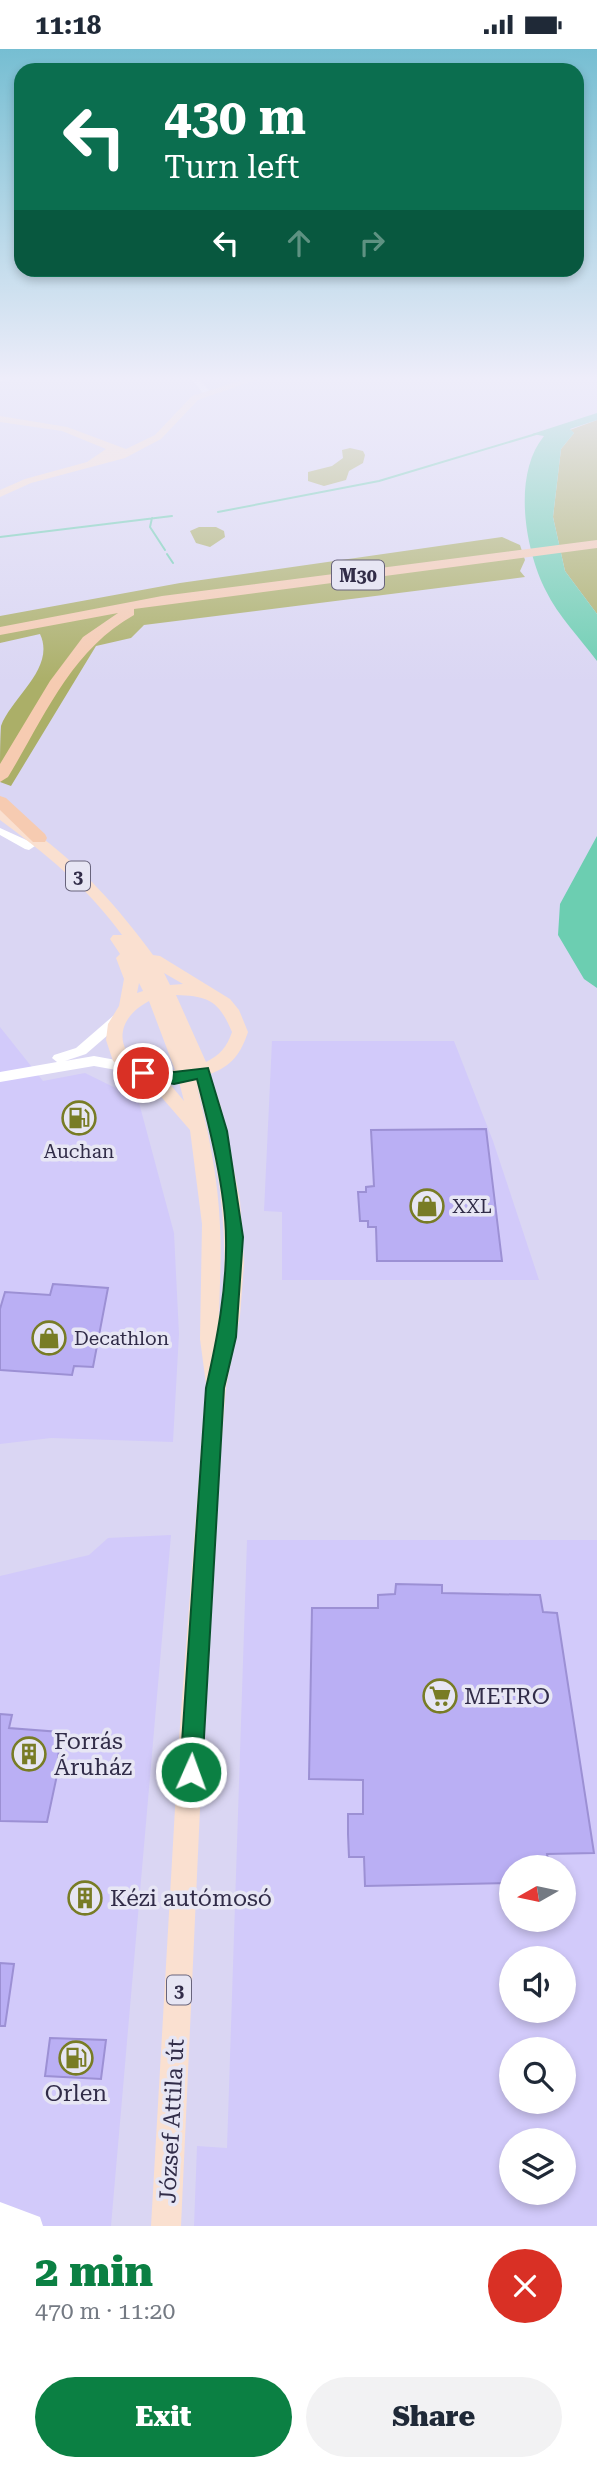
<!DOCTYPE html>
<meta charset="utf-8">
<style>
:root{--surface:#fff;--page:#f2f2f3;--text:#1f2937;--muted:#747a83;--accent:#0b8043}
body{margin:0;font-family:"Roboto Serif",serif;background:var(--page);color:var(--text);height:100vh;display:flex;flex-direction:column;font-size:26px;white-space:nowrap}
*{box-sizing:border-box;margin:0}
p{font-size:23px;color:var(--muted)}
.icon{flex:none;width:38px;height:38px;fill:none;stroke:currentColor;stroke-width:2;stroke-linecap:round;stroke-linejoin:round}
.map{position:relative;height:2177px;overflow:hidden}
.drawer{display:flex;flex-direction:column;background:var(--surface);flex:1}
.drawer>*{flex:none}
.banner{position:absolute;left:14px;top:14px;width:570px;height:214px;border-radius:21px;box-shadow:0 4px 10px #0003;background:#0b6e4f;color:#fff;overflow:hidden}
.needle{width:46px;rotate:261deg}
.buttons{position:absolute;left:499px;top:1806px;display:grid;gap:14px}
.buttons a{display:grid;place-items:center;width:77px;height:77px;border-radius:50%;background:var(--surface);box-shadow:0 4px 10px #0003;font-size:35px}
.pin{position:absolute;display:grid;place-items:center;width:60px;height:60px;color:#fff;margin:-30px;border:4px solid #fff;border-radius:50%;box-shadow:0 2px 7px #0007}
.me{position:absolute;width:77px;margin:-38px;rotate:2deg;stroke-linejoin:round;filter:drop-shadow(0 0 5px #0008)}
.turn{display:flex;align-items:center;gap:24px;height:147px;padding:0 35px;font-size:32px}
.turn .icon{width:91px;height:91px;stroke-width:2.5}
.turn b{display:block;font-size:49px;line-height:60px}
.lanes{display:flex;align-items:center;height:66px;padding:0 35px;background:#0003;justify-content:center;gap:35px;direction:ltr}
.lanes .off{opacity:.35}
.round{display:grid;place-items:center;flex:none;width:74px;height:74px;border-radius:37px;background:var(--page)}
.overview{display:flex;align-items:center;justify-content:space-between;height:119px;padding:0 35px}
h1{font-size:42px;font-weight:800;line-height:52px;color:var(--accent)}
.button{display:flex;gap:14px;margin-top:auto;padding:14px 35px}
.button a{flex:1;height:80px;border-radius:42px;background:var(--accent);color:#fff;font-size:28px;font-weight:800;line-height:80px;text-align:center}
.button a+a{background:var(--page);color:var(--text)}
.status{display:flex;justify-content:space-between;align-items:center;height:49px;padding:0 35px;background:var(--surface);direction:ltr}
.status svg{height:19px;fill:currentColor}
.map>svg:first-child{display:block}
.built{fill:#d2cafa;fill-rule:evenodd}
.green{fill:#abaf68}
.water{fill:#6cceb1}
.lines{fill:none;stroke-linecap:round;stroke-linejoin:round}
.stream{stroke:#6cceb1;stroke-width:2}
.building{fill:#baaff4;stroke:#9c90d4;stroke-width:2}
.minor{fill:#fff;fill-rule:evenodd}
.major{fill:#fae0d0;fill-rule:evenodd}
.highway{fill:#f6cbb1;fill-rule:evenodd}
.route{fill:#0b8043;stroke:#07532c;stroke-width:2}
.labels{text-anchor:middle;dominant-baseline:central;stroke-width:7;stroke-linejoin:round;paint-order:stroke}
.shield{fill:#e7e6f4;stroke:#68647c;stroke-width:2}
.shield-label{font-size:18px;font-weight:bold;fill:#312c48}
.poi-label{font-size:19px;fill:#312c48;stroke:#e7e6f4;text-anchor:start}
.near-poi-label{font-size:23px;fill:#312c48;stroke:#e7e6f4;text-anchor:start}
.near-street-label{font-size:23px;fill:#312c48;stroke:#e7e6f4}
</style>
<div class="status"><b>11:18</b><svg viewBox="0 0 49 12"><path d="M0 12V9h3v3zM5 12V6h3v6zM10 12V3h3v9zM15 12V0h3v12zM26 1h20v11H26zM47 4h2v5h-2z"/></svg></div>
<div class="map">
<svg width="597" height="2177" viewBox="0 0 597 2177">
<rect width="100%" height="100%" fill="#dad6f3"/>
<path class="built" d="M0,978l43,54 42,-8 53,26 36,134 5,101 -6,108 -122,-4 -51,6z
M272,992h182l39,100 46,139h-257v-68l-18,-1z
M171,1486l-60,691h-111v-650l89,-21 19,-17z
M247,1491h350v686h-403l3,-80 30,2zM511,1818h53v53h-53zM511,1909h53v53h-53zM511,2000h53v53h-53zM511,2091h53v53h-53z"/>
<path class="green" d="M597,371v194l-32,-43 -12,-54 8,-68 13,-16 -4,-3z
M350,399l13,3 2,4 -2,8 -14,8 -3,9 -22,6 -16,-5v-9l24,-6 11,-8 -1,-8z
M199,478h17l8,4 1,6 -15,10 -14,-4 -6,-12z
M502,488l18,8 5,15 -5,11 5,6 -373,47 -8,1 -13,13 -35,8 -85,140 -11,-4c0,-16 0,-41 1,-56 11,-29 55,-58 39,-92l-40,9v-27l180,-33z"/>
<path class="water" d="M597,364v7l-27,9 4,4 -13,16 -8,68 12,54 32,43v47c-17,-23 -39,-45 -51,-70 -21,-41 -34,-116 -2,-155l-12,-2z
M597,787v152l-13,-9 -26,-44 2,-31z"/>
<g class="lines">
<path class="stream" d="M218,463l161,-31 157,-47
M152,469l-2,9 15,23
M0,488l172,-21
M167,505l6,9"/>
</g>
<path class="building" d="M486,1080l16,132h-125l-1,-34h-8v-6h-8l-2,-29h8v-5l8,-1 -3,-56z
M53,1235l55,4 -15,79 -19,-1 -2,9 -72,-5v-61l5,-17 45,3z
M396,1535l46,1v8l98,2 3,17 14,1 37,240 -47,1 2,13h-38v16l-146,3 -1,-29h-15l-1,-23v-20h15v-34l-54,-1 3,-171h66v-13l17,-1z
M0,1665l12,1 -3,13 51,4 -3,43 -10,47 -47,-1z
M74,1838l24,1 -3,22 -23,-1z
M0,1914l14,1 -9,62h-5z
M50,1989l56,2 -5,39 -56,-3z"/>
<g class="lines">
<path class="minor" d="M0,329h15l-15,4z
M191,329h7l12,13v4h-6z
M0,779l33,15 2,3 -6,4 -4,-1 -25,-14z
M118,965l5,2 1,3 -1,3 -37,32 -21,7 29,-5 44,8 2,4 -2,4 -5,1 -39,-7 -94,16v-10l57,-10 -5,-4 2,-3 22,-7 37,-32z
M0,2153l40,15 3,9h-43z"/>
<path class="major" d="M249,329h12l-63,22 -37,39 -36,19 -94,25 -31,14v-7l25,-11 62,-17 19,-13 -44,-18 -62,-9v-6l67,11 59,22 29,-14 37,-39z
M0,760c12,3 22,14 32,21 48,35 86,77 121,125l7,1 70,43 9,11 9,22c-7,21 -16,34 -38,42l11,33 19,93 4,63 -4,53 -14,71 -6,75 -20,347 -19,417h-30l28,-487 27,-355 -6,-45 2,-115 -12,-94 -33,-38 -44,-31 -7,-21 2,-16 11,-18 5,-27 -8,-21 4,-4 -10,-15 3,-4h9c-33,-46 -77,-82 -122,-115zM164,924l19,11 -13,1zM139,934l4,8 -6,2zM176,946c33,1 43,6 56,37 -5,15 -12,23 -26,30zM149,952l26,69c-50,6 -75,-43 -26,-69zM195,1032c25,79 37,161 24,243 0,-33 3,-65 1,-98 -2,-50 -12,-98 -25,-145zM179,1033l5,19 -15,-18z"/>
<path class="highway" d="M597,491v8l-463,61v6c-63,35 -90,103 -126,162l-8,5v-18l50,-83 33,-44 35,-24 -118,22v-8l162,-31z
M0,747l6,2 39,36 2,4 -2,4h-12l-33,-32z"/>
</g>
<linearGradient id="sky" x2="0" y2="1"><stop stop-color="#76bed2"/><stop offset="0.52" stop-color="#eeedfa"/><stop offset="1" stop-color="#eeedfa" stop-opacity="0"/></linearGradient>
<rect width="597" height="634" fill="url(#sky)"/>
<path class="route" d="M143,1018l31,5 34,-4 19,63 16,106 -7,100 -12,51 -22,384 -3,8 -8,3 -8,-3 -3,-8 26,-384c11,-48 21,-99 20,-149 0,-47 -17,-114 -29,-160l-23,5 -37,-7 -2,-4z"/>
<defs>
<symbol id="fuel-ring" viewBox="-11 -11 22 22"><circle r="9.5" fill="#e7e6f4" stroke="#787c25" stroke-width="1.5"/><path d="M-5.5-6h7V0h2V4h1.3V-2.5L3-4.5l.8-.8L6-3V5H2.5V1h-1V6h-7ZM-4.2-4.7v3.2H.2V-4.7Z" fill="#787c25"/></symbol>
<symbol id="shop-ring" viewBox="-11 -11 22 22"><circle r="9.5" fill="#e7e6f4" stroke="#787c25" stroke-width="1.5"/><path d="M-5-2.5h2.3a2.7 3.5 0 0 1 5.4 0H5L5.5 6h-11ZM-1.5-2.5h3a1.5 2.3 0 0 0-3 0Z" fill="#787c25"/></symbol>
<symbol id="supermarket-ring" viewBox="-11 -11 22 22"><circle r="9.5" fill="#e7e6f4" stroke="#787c25" stroke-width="1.5"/><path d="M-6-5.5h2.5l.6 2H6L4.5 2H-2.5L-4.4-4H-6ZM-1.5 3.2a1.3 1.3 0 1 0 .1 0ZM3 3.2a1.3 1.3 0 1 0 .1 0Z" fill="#787c25"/></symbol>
<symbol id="building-ring" viewBox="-11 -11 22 22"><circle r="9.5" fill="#e7e6f4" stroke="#787c25" stroke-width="1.5"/><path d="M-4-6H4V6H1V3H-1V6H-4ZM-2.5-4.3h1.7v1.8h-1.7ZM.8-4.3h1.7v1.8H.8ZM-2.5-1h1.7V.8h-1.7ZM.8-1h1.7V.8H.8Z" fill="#787c25"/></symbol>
</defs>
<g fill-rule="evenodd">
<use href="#fuel-ring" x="60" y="1050" width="38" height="38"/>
<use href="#shop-ring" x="408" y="1138" width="38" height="38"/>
<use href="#shop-ring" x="30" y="1270" width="38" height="38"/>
<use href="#supermarket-ring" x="421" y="1628" width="38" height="38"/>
<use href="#building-ring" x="10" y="1686" width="38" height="38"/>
<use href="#building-ring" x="66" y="1830" width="38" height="38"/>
<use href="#fuel-ring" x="57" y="1990" width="38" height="38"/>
</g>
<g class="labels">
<g class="shield">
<rect x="332" y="511.5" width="52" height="29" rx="5"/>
<rect x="66" y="812.5" width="24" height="29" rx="5"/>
<rect x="167" y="1926.5" width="24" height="29" rx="5"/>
</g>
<g class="shield-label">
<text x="358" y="526">M30</text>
<text x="78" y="827">3</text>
<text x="179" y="1941">3</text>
</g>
<g class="poi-label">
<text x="79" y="1102" text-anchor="middle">Auchan</text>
<text x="452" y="1157">XXL</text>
<text x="74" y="1289">Decathlon</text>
</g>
<g class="near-poi-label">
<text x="464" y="1647">METRO</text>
<text x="54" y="1692">Forrás<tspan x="54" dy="26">Áruház</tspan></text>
<text x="110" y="1849">Kézi autómosó</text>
<text x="76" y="2044" text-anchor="middle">Orlen</text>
</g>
<g class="near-street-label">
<text transform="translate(172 2072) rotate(-87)">József Attila út</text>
</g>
</g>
</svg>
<div class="buttons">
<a><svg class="needle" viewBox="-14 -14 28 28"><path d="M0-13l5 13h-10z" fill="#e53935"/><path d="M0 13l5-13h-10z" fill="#747a83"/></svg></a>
<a><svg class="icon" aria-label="sound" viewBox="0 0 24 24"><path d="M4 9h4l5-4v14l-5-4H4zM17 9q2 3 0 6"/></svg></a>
<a><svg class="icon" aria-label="search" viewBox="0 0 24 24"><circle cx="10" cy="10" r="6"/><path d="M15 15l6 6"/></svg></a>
<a><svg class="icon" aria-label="layers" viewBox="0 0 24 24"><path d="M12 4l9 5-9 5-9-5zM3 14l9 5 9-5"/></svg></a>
</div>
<div class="pin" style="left:143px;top:1024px;background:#d93025"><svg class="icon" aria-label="arrive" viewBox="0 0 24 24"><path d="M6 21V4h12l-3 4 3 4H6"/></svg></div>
<svg class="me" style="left:191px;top:1723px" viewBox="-20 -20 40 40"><circle r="17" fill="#0b8043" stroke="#fff" stroke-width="3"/><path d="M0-11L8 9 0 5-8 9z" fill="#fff"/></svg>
<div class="banner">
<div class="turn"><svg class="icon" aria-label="left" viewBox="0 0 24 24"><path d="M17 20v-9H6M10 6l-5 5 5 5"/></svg><div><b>430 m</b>Turn left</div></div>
<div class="lanes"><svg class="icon" aria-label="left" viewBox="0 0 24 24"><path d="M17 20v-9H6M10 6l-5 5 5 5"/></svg><svg class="icon off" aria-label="ahead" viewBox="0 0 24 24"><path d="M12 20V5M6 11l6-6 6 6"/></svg><svg class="icon off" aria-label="right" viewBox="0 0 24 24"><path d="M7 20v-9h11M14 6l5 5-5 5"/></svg></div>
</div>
</div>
<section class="drawer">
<div class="overview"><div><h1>2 min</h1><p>470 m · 11:20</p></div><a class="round" style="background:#d93025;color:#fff"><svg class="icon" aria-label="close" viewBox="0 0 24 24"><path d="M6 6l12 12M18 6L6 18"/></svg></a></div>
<div class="button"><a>Exit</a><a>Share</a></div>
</section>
